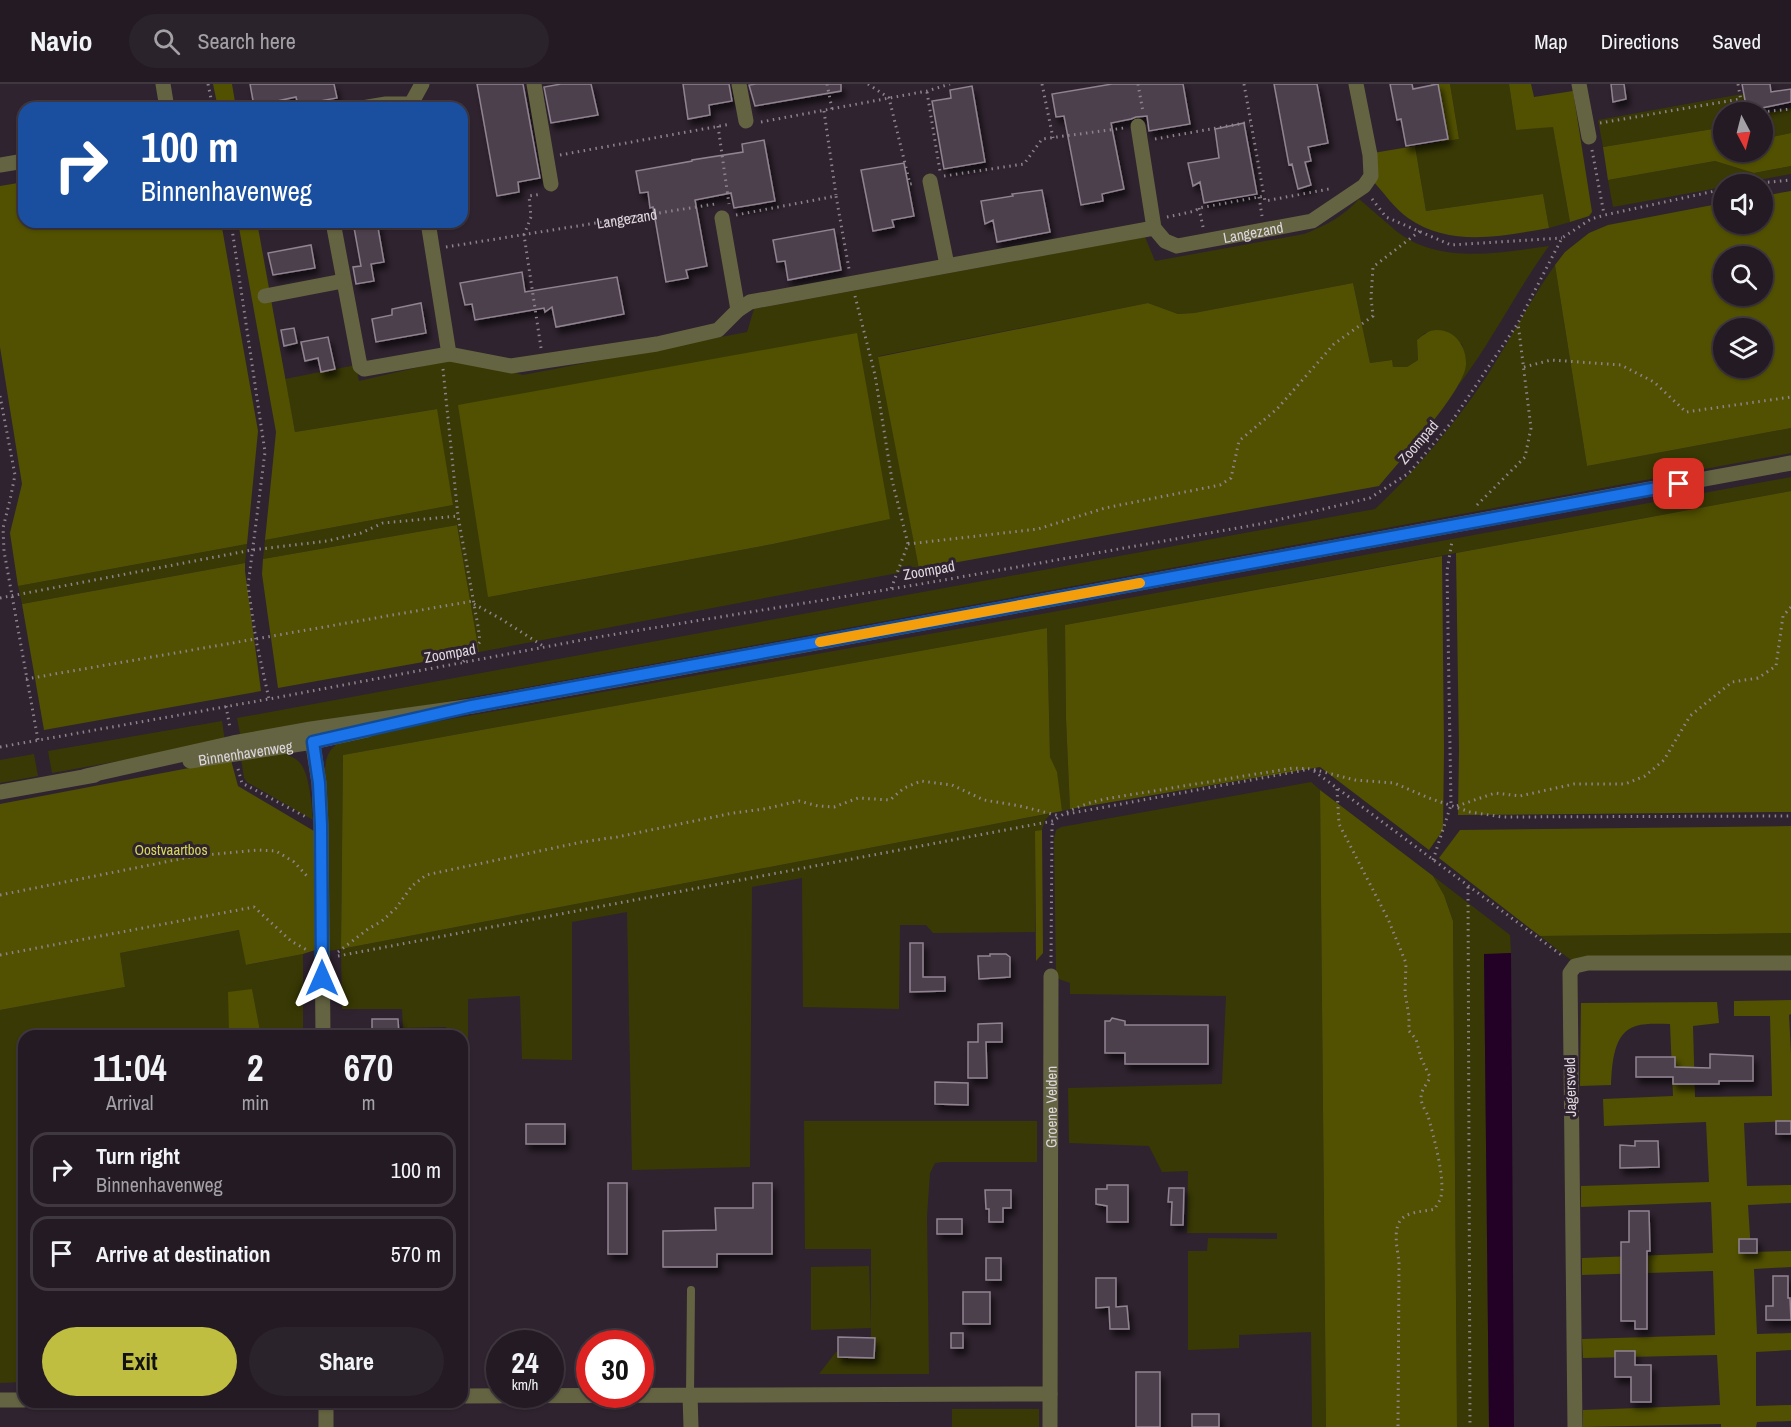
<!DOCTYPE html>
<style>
:root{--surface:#231a23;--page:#2b232b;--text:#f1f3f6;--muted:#a3a1a6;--line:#403841;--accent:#bfbe41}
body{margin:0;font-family:"Archivo Narrow",sans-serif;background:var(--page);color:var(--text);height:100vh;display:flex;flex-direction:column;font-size:22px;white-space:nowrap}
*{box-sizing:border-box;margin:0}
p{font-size:20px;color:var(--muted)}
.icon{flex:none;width:33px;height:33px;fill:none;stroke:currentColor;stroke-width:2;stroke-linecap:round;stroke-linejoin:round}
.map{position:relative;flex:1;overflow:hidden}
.panel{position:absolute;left:18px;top:946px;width:450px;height:378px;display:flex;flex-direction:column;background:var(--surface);border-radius:18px;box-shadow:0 2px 4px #0004,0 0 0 2px var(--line)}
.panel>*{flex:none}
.banner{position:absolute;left:18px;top:18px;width:450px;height:126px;border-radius:18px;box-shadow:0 2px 4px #0004,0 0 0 2px var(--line);background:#1a4fa0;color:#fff;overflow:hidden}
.needle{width:39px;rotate:173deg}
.buttons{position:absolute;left:1713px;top:18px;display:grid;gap:12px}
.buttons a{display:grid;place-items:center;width:60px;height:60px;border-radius:50%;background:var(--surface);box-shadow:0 2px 4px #0004,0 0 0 2px var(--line);font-size:30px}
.speed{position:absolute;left:486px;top:1246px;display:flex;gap:12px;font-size:30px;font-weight:700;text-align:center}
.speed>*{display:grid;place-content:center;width:78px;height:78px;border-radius:50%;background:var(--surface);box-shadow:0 2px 4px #0004,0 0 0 2px var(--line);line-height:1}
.speed small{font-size:15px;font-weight:400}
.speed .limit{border:9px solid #d22;background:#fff;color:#111}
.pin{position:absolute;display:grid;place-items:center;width:51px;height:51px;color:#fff;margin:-26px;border-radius:12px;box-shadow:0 3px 9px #0006}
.me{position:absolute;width:66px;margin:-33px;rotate:0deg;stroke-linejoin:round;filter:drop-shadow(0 0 4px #0008)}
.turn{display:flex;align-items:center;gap:21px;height:126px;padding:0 24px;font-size:27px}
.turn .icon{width:78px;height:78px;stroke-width:2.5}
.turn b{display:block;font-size:42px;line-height:51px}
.eta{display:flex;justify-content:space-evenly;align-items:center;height:102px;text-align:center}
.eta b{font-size:36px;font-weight:700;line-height:42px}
.button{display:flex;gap:12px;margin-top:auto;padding:12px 24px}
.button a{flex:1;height:69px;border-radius:36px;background:var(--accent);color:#111;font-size:24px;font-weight:700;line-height:69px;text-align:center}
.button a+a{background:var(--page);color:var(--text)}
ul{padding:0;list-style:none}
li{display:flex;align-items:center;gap:18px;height:75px;margin:0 12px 9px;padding:0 12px;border:3px solid var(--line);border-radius:18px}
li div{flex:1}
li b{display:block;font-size:22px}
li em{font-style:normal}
header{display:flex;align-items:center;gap:36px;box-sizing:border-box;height:84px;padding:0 30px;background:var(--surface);border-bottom:2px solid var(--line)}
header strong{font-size:28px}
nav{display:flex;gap:33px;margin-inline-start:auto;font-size:21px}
.search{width:420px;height:54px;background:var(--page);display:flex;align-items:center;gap:15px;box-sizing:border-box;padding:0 21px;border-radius:33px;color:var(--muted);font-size:22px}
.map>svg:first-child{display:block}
.green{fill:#393905;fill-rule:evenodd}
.forest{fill:#525101;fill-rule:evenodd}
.water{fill:#230026}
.building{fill:#4e414e;stroke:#918391;stroke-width:1.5;filter:url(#shadow)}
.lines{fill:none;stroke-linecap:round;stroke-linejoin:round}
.path{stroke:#8c838c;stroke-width:3;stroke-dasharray:1.5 4.5;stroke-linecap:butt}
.service{stroke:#646442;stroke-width:8}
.minor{stroke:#646442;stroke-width:15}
.tertiary{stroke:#646442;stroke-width:15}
.route-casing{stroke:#114b97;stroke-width:15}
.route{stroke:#1a73e8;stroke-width:10}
.slow{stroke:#f59e0b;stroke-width:10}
.labels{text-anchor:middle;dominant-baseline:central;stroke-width:6;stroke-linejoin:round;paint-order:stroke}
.street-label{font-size:15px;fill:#ded6de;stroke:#2f232f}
.park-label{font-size:15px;fill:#d6d65c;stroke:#2f232f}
</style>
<header>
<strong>Navio</strong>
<div class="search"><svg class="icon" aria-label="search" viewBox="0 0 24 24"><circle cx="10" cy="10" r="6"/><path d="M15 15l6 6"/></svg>Search here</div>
<nav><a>Map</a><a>Directions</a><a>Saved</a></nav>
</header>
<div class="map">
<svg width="1791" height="1343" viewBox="0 0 1791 1343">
<defs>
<filter id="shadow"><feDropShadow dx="3.5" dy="6" stdDeviation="3" flood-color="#0009"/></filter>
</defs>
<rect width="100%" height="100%" fill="#2f232f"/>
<path class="green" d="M1450,0h59l7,46 37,-4 17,96 -21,6 -6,-34 -117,17 -11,-65 44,-7z
M1748,9l4,19h-28l-1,20 -10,-3 -110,18 -5,-27z
M1791,24v25l-28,6v-25z
M1715,77l39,12 37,-7v8l-55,10h-12l-1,3 -110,20 -5,-27z
M1359,115c12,10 24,21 36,31 42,35 104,23 154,16 -33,45 -57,96 -91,140l8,-20 -4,-22 -37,-11 -8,7 1,20 -11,7h-14l-2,-7 -21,3 -17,-80 -159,30 -16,1 -30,-11 -269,53 40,213 -440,83 -22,-127 -194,34 2,-19 188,-35 -17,-96 -141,23 -10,-53 71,-14 3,16 99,-23 65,17 224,-43 7,-23 391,-72 10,24 149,-27c21,-8 40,-18 55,-35zM890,435l-117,25 -284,53z
M1555,181l32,201 204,-38v25l-1209,224 -341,62 -4,-21 1138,-209c41,-38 85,-91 115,-138 22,-35 41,-72 65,-106z
M1791,393v14l-726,134 1,94 4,90 -8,2 -12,-54 -3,-129 -704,127 -2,194 711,-136 -7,7 -3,10 -7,2v100l-102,1 -7,-8h-26l-1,84 -96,-2 -1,-129 -50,9 -2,280 -118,3 -5,-258 -55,10v138l-50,-1 -2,-63 -52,3v66h-6v-29h-15l-1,-9 -43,1 -1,-19h-60l-1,-60 -12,2 -2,-156c-2,-15 -6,-40 9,-50 8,-5 32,-10 42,-13l669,-119z
M247,460l-2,19 -223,41 -4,-18z
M222,637l3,21 -173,31 -4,-22z
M283,669c7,3 13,5 17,10 9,9 12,43 13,57l-66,-38 -3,-4 -3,-20z
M34,670l4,22 -38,7v-23z
M1311,698l9,8 6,637h-14l-1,-95 -72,3v13l-51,2v-99h19l1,-13 69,1v-6h-90l1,-62 -26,1 -13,-26 -80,-3 -1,-55 154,-4 4,-88 -156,-2v-11l-14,-5 -2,-139 2,-9 5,-3z
M1433,792l77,59 1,18 -27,2 5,472h-32l-4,-506 -9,-26z
M240,846l7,35 56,-11v82h-42l-9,-46 -23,41 -13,5h-192v346l-24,1v-373l125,-23 -5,-34z
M1791,849v23l-219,5 -32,-25z
M804,1037h233v41h-94l-8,1 -5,10 -3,43 2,158h-110l17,-22h35v-24l-60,2v-63l58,-1 2,62v-79h-66z
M952,1325h87v18h-87z"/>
<path class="forest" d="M213,0h19l4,24h-18z
M1431,0h19l9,55 -18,3z
M1509,0h22l3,13 39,-6 19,121 -3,4 -19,6 -17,-95 -37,3z
M1713,45l10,3 1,20h38l1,-13 28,-6v33l-37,7 -39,-12 -107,19 -5,-33z
M1415,62l11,65 117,-17 6,34c-47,8 -98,20 -141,-10 -13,-9 -24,-25 -35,-37v-28z
M24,98v40h197l37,209 -11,113 -229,42 -8,-53 12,-49 -22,-137v-161z
M1791,107v237l-204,38 -32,-201 10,-13 24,-19 19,-8 115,-22 1,21h38l1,-28zM1724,172h38v40h-38zM1724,244h38v40h-38z
M238,138h19l38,210 142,-23 16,96 -188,35 11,-108z
M1353,199l17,80 22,-3 1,7h14l11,-7 -1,-20c6,-5 12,-10 20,-10 19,0 30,18 29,35 -2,26 -68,98 -87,121l-460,83 -41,-212 270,-54 30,11 16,-1z
M857,249l33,186 -117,25 -285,53 -30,-192z
M1791,407v321l-333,3 1,-65 -3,-197z
M457,441l22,127 -201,36 -16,-114 1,-15z
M1442,472l2,194 -1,80 -14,20 -109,-83 -250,42 -4,-90 -1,-94z
M245,479v8l16,120 -217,39 -22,-126z
M1047,544l3,129 7,15 5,39 -721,138 2,-194z
M231,676l7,26 76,45 1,119 -12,4 -57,11 -7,-35 -119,23 5,34 -125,23v-206z
M1320,706l113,86 11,19 9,26 4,506h-131z
M1791,742v107l-251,3 -101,-78 21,-28z
M1042,746l1,123 -7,8 -1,-130z
M252,905l9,47h-45l13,-6 -1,-38z
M1791,916v14l-2,1 2,39v67l-47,2 3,63 44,-1v18l-43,2 3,47 40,-1v16l-37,2 3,65 34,-1v17l-35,2v54l35,-1v16l-34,1 -1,5h-35v-3l-138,3v-17l137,-5 -3,-50 -134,3 -1,-19 133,-4 -2,-64 -131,4v-17l131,-5 -2,-51 -130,5v-21l128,-4 -3,-60 -102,4 -1,-27 70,-3 -3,-72c-11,0 -24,-1 -34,2 -23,6 -24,39 -25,59l-31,1 1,-83 136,-1 2,21 -26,3 2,71 77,-1 -2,-80h-36v-15z"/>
<path class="water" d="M1511,869l3,474h-25l-5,-473z"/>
<path class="building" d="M250,0h84l3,14 -39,7 -2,-8 -42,9z
M477,0h46l17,94 -22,4 1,10 -22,4z
M561,0h30l7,31 -47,8 -7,-36z
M683,0h46l3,17 -23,4 1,10 -22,4z
M756,0h85v7l-86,15 -6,-21z
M1112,0h71l7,40 -41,7 -2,-15 -11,1 -5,2 -20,4 13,66 -22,5 1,7 -22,4 -17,-89 -8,1 -4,-23z
M1274,0h43l11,59 -20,4 3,14 -6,1 6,23 -13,4 -6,-25 -3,1z
M1390,0h22l1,5 25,-5 10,55 -42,7 -5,-27 -4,1z
M1611,0h13l2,15 -13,3z
M1742,0h28l1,8 20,-3v13l-44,9z
M972,2l13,76 -41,7 -12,-68 19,-3 -1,-8z
M1244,39l13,71 -53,9 -4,-21 -7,4 -5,-23 31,-5 -4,-29z
M764,56l11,61 -41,7 -3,-15 -36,7 12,66 -21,4 2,8 -22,4 -13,-75 -3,1 -2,-16 -8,1 -4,-22 56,-10v-1l51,-8 -1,-8z
M904,79l10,53 -22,4 2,7 -21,4 -12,-61z
M1042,106l8,42 -53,10 -4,-22 -8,4 -4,-23 32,-5 -1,-2z
M353,138h24l7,40 -13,2 3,17 -18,3 -3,-17 8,-1z
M834,145l7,41 -53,10 -3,-19 -8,1 -4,-22z
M311,161l4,23 -42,7 -5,-22z
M522,188l3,20 92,-15 7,37 -68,13 -4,-20 -7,5 -1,-4 -69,12 -3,-16 -7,1 -5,-22z
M421,219l5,30 -50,9 -4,-23 20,-4v-6z
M294,244l3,15 -13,3 -3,-16z
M328,253l7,32 -14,3 -3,-14 -13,3 -4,-19z
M910,859h13v34h22v14l-35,1z
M990,870h16l4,3v20l-31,2 -1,-23h12z
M1112,934l13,3v4h83v39h-83v-11h-20v-32h5z
M372,935h26l1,17h-27z
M1002,939v19h-16l1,36h-19v-36h10v-18z
M1710,970l43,2v25h-34v3h-46v-7h-37v-20h39v10l35,1z
M935,998l33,1v22l-33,-1z
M1776,1037h15v13h-15z
M526,1040h39v20h-39z
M1635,1057h23l1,26 -39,1v-23l15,1z
M608,1099h19v71h-19z
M753,1099h19v71h-55v13h-54v-36l53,-1 -1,-22h38z
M1107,1101h21v37h-21v-16l-11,-2v-15h11z
M1169,1104h15l-1,37h-12l1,-23h-4z
M985,1106h26v18h-8v14h-14v-13h-3z
M1629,1127h20l1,40h-3v78h-12v-8h-14v-79h8z
M937,1135h25v15h-25z
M1739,1155h18v14h-18z
M986,1174h15v22h-15z
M1773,1192h15v22h2l1,22h-25v-14h7z
M1096,1194h20v29l11,-1 2,23h-19l-1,-22 -13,1z
M963,1208h27v32h-27z
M951,1249h12v15h-12z
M838,1253l37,1 -1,20 -36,-1z
M1615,1267h20v14h16v37h-20v-25h-16z
M1136,1288h24v55h-24z
M1192,1330h27v13h-27z"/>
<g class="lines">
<g class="path">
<path d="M208,0l5,24"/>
<path d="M827,0l5,25"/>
<path d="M868,0l21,14 21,86 5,-1"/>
<path d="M1042,0l11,54"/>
<path d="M1138,0l5,28"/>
<path d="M1244,0l20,112"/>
<path d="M1738,0l5,28"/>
<path d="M927,8l13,79"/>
<path d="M824,27l12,84"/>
<path d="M1762,28l29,-3"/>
<path d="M761,38l166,-31 23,-7"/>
<path d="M1600,39l140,-24"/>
<path d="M718,42l11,78"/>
<path d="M1155,55l95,-17"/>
<path d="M1592,66l12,64"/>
<path d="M560,71l171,-31"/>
<path d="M944,92l80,-12 18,-25 82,-11"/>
<path d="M1750,100l41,-4"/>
<path d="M1259,113l3,19"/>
<path d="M1372,115l14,18 65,28 111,-7"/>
<path d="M1199,124l4,19"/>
<path d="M736,131l100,-19 13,73"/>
<path d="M1167,133l28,-6 4,-3 65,-12 1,5 64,-12"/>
<path d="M231,138l34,230 -17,134 8,54 13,59"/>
<path id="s1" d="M446,163l269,-43"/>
<path d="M855,212l20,79 17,105 16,64 -17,45"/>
<path d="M541,264l-17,-113 7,-18 -2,-21 13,-2"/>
<path d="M1524,283l27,-7 70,5 33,17 32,30 105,-15"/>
<path d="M443,285l15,147 20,110 2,16 -17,20"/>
<path d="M0,312l15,79 -5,25 -7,28 1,23 34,189"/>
<path d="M1477,421l48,-48 6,-29 -13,-105"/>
<path d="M908,460l130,-15 67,-21 115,-23 11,-7 8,-37 38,-32 57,-65 39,-28 -2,-18 2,-31 47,-36"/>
<path d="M0,514l252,-48 75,-9 34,-8 22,-10 75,-7"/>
<path d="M474,520l27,15 42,27"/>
<path d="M26,595l447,-78"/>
<path d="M226,622l4,22"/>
<path d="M0,663l269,-48 329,-62 323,-53 339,-60 110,-26 39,-25 41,-49 68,-101 44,-85 29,-19 14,-4 119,-26"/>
<path d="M238,685l4,14 64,34"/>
<path d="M1314,687l250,186"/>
<path d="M1337,705l2,35 49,95 18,44 -1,30 4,23v15l7,8 5,19 9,19c-3,8 -9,12 -9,21 0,6 5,13 7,18 5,18 19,67 12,84 -2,3 -4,6 -5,9 -8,2 -17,2 -25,5 -20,6 -13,32 -11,48l-1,165"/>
<path d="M1457,722l38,-13 25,3 54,-12h51l20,-8 19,-16 26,-44 42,-34 26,-4 18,-12 7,-50 8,-9"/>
<path d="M1067,730l238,-44"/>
<path d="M1433,776l18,-55 -4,-234 5,-30"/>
<path d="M1468,803l2,540"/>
<path d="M0,811l195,-39 63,-6 18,1 18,11 13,14"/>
<path d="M338,868l30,-23 14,-8 14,-13 16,-22 14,-11 156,-33 35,-5 116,-24 31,-4 35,-8 19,5 16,1 24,-9 32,2 14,-12 17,-7 31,4 32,15 36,6 40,10"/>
<path d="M0,871l254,-48 37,34 16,9"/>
<path d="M338,872l715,-135c16,-12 39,-20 58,-23l182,-30 19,1 43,11 39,3 35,15 41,14 32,5 289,-1"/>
<path d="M1051,879l1,-137 1,-5"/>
</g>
<path class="service" d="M690,1311l1,-105"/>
<g class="minor">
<path d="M163,0l4,24"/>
<path d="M534,0l17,100"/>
<path d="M739,0l7,37"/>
<path d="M1579,0l10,53"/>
<path d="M362,24l24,-4h25l11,-20"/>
<path d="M1138,42l16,102"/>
<path d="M0,81l24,-4"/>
<path d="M930,97l17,84"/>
<path d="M722,134l16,92"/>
<path id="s2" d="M333,138l27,144 4,3 85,-15 62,12 146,-22 61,-14 20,-20 12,-8 404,-74 11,13 12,5 135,-25 52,-35 7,-10 -1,-21 -14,-71"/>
<path d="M428,138l21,132"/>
<path d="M265,212l78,-15"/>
<path d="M311,648l8,51 2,42 2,211"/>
<path d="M690,1311l1,32"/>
<path d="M462,1312l588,-2"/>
<path d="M0,1316h24"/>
<path d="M326,1343v-25"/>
<path id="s3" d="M1050,1343l1,-451"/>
<path d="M1575,1343l-5,-454 5,-7 13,-3h203"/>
</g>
<g class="tertiary">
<path id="s4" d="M190,677l123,-19 54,-12"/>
<path d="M86,692l147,-33 78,-14 161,-23 148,-27 1171,-216"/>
<path d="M0,708l95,-17"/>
</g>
</g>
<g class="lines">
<defs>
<path id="route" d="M322,894l-1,-153 -2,-42 -6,-41 159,-36 1207,-222"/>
</defs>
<use href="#route" class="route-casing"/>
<use href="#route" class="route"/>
<path class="slow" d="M820,558l320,-59"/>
</g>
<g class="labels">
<g class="street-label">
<text stroke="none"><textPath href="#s1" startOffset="183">Langezand</textPath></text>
<text stroke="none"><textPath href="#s2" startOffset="1072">Langezand</textPath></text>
<text transform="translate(1418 358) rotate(-49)">Zoompad</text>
<text transform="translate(929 486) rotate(-10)">Zoompad</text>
<text transform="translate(450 569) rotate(-10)">Zoompad</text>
<text stroke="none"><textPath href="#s4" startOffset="56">Binnenhavenweg</textPath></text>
<text transform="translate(1570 1003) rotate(-91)">Jagersveld</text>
<text stroke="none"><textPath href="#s3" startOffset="320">Groene Velden</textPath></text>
</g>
<g class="park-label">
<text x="171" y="765">Oostvaartbos</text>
</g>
</g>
</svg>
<div class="buttons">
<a><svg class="needle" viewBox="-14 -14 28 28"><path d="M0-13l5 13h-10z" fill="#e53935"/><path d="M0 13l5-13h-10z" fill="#a3a1a6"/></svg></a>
<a><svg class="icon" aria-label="sound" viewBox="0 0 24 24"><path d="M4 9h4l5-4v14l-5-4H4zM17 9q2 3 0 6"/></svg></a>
<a><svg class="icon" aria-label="search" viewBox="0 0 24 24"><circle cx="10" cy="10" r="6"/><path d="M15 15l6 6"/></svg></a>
<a><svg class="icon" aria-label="layers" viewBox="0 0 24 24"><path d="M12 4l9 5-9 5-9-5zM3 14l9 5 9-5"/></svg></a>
</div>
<div class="speed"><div>24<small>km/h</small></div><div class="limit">30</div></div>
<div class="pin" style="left:1679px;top:400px;background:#d93025"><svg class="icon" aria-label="arrive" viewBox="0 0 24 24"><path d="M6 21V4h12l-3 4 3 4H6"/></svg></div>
<svg class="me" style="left:322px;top:894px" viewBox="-20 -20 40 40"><path d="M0-17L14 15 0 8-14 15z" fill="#1a73e8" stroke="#fff" stroke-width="4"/></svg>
<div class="banner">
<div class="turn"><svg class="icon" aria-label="right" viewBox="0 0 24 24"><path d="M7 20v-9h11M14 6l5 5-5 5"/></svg><div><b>100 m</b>Binnenhavenweg</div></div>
</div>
<section class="panel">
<div class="eta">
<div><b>11:04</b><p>Arrival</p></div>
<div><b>2</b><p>min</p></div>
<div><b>670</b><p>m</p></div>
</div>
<ul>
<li><svg class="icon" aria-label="right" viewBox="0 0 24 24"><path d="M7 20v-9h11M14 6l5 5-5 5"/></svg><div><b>Turn right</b><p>Binnenhavenweg</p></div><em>100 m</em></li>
<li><svg class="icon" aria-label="arrive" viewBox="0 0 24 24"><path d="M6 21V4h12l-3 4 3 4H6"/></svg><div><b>Arrive at destination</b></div><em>570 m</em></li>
</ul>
<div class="button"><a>Exit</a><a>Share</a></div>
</section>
</div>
